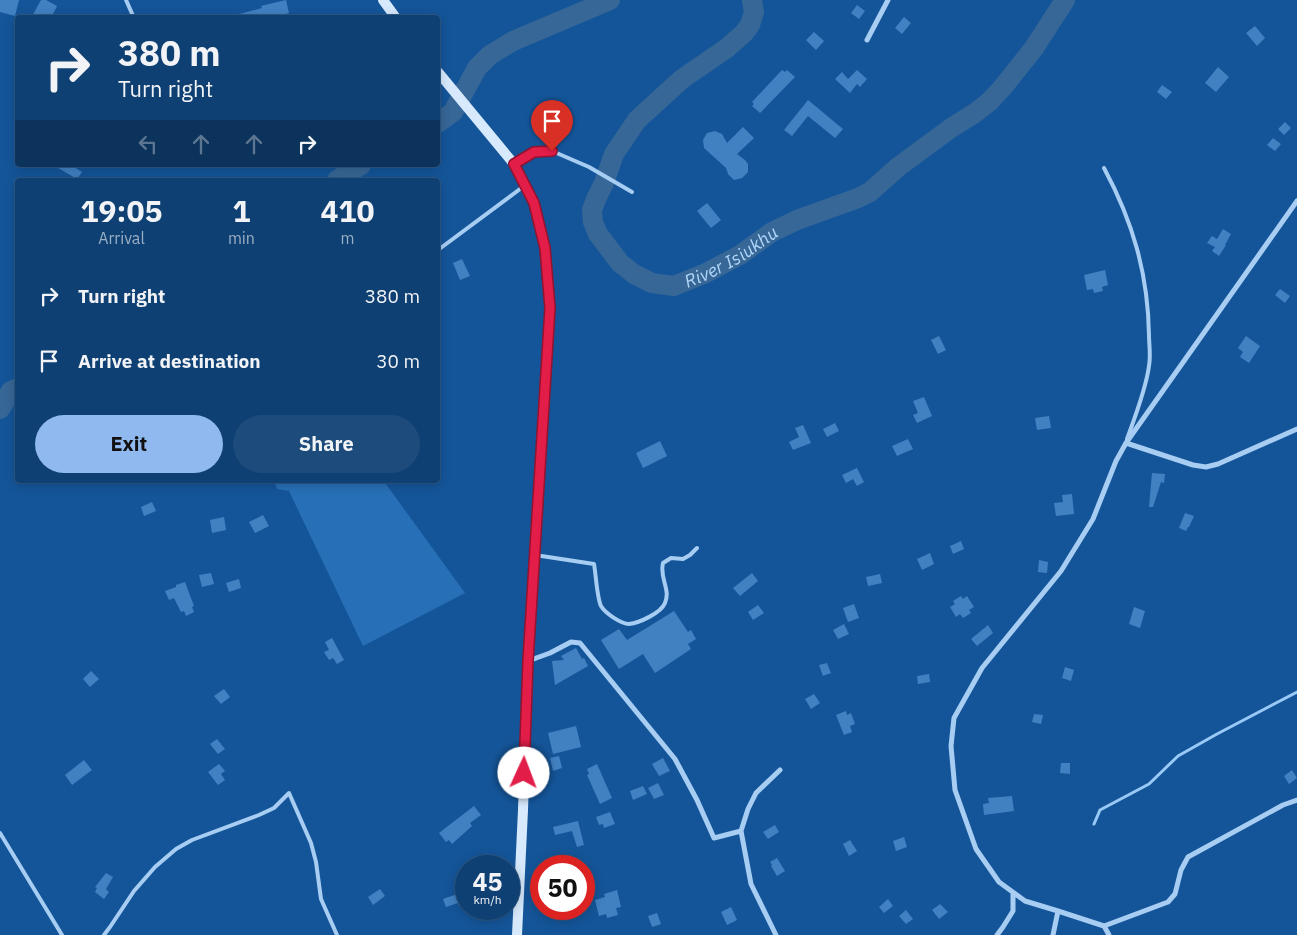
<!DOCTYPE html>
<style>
:root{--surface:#0f4073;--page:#1d4b7b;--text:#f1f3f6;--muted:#9bafc4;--line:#2f5985;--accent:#90b9f0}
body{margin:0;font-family:"IBM Plex Sans",sans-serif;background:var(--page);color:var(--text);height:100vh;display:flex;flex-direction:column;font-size:19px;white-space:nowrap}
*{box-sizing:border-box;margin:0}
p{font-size:16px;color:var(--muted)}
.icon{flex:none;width:28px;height:28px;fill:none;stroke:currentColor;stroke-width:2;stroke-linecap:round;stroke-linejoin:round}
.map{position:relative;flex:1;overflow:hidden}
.details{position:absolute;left:15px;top:178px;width:425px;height:305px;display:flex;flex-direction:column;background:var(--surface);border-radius:5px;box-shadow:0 2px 12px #0003,0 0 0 1px var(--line)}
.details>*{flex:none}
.top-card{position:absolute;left:15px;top:15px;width:425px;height:152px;border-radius:5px;box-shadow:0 2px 12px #0003,0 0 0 1px var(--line);background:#0f4073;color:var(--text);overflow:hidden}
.speed{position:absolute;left:455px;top:855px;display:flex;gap:10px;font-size:25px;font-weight:700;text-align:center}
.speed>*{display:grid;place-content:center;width:65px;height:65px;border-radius:50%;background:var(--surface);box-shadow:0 2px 12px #0003,0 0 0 1px var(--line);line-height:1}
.speed small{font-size:12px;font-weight:400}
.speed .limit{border:8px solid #d22;background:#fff;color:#111}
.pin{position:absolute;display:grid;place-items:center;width:42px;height:42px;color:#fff;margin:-51px -21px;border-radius:50% 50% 50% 0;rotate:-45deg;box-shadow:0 0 5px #0007}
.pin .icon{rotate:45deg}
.me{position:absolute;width:55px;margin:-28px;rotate:2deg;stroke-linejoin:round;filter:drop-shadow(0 0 4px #0008)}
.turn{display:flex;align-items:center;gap:18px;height:105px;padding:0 20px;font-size:22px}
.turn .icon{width:65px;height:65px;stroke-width:2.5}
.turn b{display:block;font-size:35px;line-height:42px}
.lanes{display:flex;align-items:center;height:48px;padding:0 20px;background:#0003;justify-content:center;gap:25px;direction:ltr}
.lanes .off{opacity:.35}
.eta{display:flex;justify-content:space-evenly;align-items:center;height:85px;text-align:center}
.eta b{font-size:30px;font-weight:800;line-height:35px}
.action{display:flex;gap:10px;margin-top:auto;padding:10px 20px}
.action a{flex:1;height:58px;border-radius:30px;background:var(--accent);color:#111;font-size:20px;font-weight:800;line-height:58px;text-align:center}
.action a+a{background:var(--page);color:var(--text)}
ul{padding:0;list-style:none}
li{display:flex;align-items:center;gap:15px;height:65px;padding:0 20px}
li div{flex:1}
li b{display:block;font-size:19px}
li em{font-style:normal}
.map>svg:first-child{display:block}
.green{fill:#2770b7}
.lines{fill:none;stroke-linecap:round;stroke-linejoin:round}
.stream{stroke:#99c9f6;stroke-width:3}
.river{stroke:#376797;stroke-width:20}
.building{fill:#4181c2}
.service{stroke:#a7cdf3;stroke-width:4}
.minor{stroke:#a7cdf3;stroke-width:5}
.secondary{stroke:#d6e9fd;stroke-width:10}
.route-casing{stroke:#92132f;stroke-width:12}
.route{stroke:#e11d48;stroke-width:9}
.labels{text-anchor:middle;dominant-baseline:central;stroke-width:4;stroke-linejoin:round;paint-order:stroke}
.water-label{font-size:18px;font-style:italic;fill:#b3d7f9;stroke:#145599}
</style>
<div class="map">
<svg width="1297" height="935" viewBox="0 0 1297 935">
<rect width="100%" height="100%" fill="#145599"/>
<path class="green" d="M274,480h109l82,113 -102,53 -74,-155 -12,-2z"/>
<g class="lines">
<path class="stream" d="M1094,824l6,-14 49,-26 29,-28 39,-22 80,-42"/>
<g class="river">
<path id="s1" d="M752,0l2,12 -4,13 -6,8 -17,15 -45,31 -45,41 -23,34 -10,29 -8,16 -4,11 1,12 5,12 22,29 14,11 18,9 22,3 32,-13 34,-18 32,-23 25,-12 61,-22 12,-6 28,-25 53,-39 24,-15 14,-11 14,-15 31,-39 31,-48"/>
<path d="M438,123l15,-11 24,-44 13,-13 23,-14 97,-41"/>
<path d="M337,180l24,-15"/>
<path d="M0,409l11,-18 7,-3"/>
</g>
</g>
<path class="building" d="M0,0h19l-4,16 -15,-4z
M41,0h5l11,6 -6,12h-20z
M286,0l3,13 -16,5h-37v-3l26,-7 -1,-2z
M857,5l8,6 -6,8 -8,-6z
M904,17l7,6 -9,11 -7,-6z
M1255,26l10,12 -8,8 -11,-13z
M814,32l10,9 -8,9 -10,-10z
M1218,67l11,10 -13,15 -11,-9z
M782,70l3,2 2,-2 8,7 -35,36 -8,-7 2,-2 -2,-2z
M857,70l10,9 -7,8 -3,-3 -7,9 -15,-14 7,-7 6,7z
M1162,85l10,7 -6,7 -9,-7z
M808,100l35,29 -8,9 -27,-22 -16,20 -8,-6z
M1285,122l6,6 -7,7 -6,-6z
M743,127l11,11 -17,16 8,6 3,4v8l-6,6 -8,2 -6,-6 -2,-6 -22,-20 -1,-8 4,-7 8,-2 7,3 5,9z
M1273,138l8,6 -6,7 -8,-6z
M53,165h18l11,7 -5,7z
M707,203l14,17 -10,8 -14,-17z
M1223,229l8,5 -6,11h1l-7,11 -7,-5 3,-4 -8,-4 5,-7 5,3z
M462,259l8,17 -10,4 -7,-17z
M1105,270l3,15 -6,2 1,4 -9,2 -1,-4 -6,1 -3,-15z
M1280,289l10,7 -5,7 -10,-8z
M939,336l7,14 -8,4 -7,-14z
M1246,336l14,10 -11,17 -9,-6 3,-5 -5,-4z
M924,397l8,19 -15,7 -4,-8 5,-2 -5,-12z
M1049,416l2,12 -14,2 -2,-12z
M835,423l4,8 -12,6 -4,-8z
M803,425l8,18 -18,7 -4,-8 10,-5 -4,-9z
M908,439l5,10 -16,7 -5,-10z
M660,441l7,15 -24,12 -7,-15z
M857,468l7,14 -7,4 -4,-7 -7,4 -4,-8z
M1152,473l13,1 -1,9 -3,-1 -8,25h-4z
M1072,494l2,20 -18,2 -2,-13 9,-1 -1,-7z
M152,502l4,9 -12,5 -3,-9z
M1185,513l9,3 -5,11h-1l-2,4 -7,-3z
M263,515l6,11 -14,7 -6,-11z
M224,517l2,13 -14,3 -2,-13z
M961,541l3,8 -11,5 -3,-8z
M930,553l4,11 -12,6 -5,-11z
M1039,560l9,2 -1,11 -9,-1z
M211,573l3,11 -12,3 -3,-12z
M752,573l6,8 -18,15 -7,-8z
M880,574l2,9 -14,3 -2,-9z
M239,579l2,9 -12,4 -3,-9z
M185,582l9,24 -2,1 2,5 -8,4 -2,-5 -3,1 -7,-14 -5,2 -4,-9 11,-4v-2z
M961,596l2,3 4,-3 7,11 -5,3 2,3 -8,5 -3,-4 -4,3 -6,-10 5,-3 -2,-3z
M854,604l5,14 -11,4 -5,-14z
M758,605l6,8 -11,7 -5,-8z
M1134,607l11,4 -5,17 -11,-4z
M674,611l14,21 3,-2 5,9 -8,5 3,5 -36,24 -12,-19 -24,15 -18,-29 18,-11 8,11z
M844,624l5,10 -11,5 -5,-9z
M988,625l5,8 -16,13 -6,-7z
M332,638l12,22 -7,4 -4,-6 -4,2 -5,-8 5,-2 -4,-8z
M576,648l6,11 2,-1 4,8 -33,19 -3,-24 12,-1 -3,-4z
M827,663l4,10 -8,3 -4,-11z
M1065,667l9,3 -3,11 -9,-3z
M91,671l8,8 -9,8 -7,-8z
M929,674l1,8 -12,2 -1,-8z
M224,689l6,8 -9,7 -7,-8z
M814,694l6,9 -9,6 -6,-10z
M846,711l1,4 4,-2 4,11 -5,2 2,6 -8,3 -8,-20z
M1034,714l9,1 -2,9 -9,-2z
M576,726l5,21 -28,7 -5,-21z
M217,739l8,10 -7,5 -8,-10z
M559,756l3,12 -9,3 -3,-13z
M663,758l7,13 -11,5 -7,-12z
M84,760l8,10 -20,15 -7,-10z
M1061,763h9v11l-10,-1z
M219,764l6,7 -4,3 4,6 -7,5 -10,-13z
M597,764l15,34 -12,6 -13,-29 2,-1 -2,-5z
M1292,770l5,8 -8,6 -5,-8z
M658,783l6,12 -10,4 -6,-11z
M643,786l4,8 -14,6 -3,-9z
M1012,796l2,15 -30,4 -1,-11 6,-1 -1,-5z
M474,806l7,9 -11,8 2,3 -20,18 -3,-4 -3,2 -7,-9z
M610,812l5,12 -11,4 -1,-4 -4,1 -3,-8z
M578,821l6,24 -7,2 -5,-16 -17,4 -2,-8z
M775,825l4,7 -11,7 -5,-7z
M904,837l3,10 -11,4 -3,-10z
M850,840l7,11 -8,5 -6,-12z
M777,858l8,13 -8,5 -6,-10 1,-1 -2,-3z
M106,873l7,4 -7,12 3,3 -5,7 -9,-7 2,-4 -2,-1z
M380,889l5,7 -12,9 -5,-8z
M617,890l4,17 -5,1 2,7 -11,3 -1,-4 -7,2 -4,-16 10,-3 -1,-3z
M466,891v12l-7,3 -1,-3 -12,4 -3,-8z
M888,899l5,7 -9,7 -5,-6z
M940,904l8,8 -9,7 -7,-9z
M731,907l6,13 -10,5 -6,-13z
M906,910l7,9 -7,5 -7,-8z
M657,913l4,11 -9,3 -4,-11z"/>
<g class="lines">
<path class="service" d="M126,0l8,18
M515,164l19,-12 18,-1 37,16 43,25
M1104,168c29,54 44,106 45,167 0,10 2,21 0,31 -3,23 -14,51 -22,73
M438,250l86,-64
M535,555l59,9c2,11 3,34 7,42 4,7 20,18 28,18 10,-1 32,-11 36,-21 6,-14 -6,-25 -2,-40l8,-5 12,1 7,-4 7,-7
M0,833l62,102
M104,935l6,-8 24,-36 21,-24 21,-18 16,-9 67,-25 15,-7 15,-15 22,50 5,19 5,37 16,36"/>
<path class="minor" d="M867,40l21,-40
M1297,201l-171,242 -10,18 -23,58 -32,52 -79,97 -28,50 -3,28 4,44 21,59 23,33 26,19 33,10 46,15 64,-24 7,-8 6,-24 7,-13 95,-52 14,-5
M1126,443l67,22 13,2 12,-3 79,-35
M528,661l22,-8 21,-11 9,1 95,116 22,41 17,38 27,-7
M1104,926l5,9
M776,935l-25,-51 -10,-53 7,-22 8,-16 24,-23
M997,935l6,-8 10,-16v-17
M1053,935l5,-24"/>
<path class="secondary" d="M383,0l13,18
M438,72l76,92 20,39 11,45 5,60 -22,353 -5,149 -6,125"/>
</g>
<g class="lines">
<defs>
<path id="route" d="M524,773l4,-112 22,-353 -5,-60 -11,-45 -20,-39 20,-12 18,-1"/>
</defs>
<use href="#route" class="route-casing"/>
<use href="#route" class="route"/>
</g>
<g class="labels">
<g class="water-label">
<text stroke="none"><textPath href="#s1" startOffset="461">River Isiukhu</textPath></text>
</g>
</g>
</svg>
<div class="speed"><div>45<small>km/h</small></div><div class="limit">50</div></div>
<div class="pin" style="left:552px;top:151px;background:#d93025"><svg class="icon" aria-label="arrive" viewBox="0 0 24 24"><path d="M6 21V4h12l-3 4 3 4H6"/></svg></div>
<svg class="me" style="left:524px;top:773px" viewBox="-20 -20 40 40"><circle r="19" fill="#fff"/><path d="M0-13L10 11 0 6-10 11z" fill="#e11d48"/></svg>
<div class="top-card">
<div class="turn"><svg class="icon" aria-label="right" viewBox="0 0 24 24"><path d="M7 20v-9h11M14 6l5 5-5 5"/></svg><div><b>380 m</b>Turn right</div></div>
<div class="lanes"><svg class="icon off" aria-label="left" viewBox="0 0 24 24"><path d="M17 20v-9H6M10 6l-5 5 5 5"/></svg><svg class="icon off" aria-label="ahead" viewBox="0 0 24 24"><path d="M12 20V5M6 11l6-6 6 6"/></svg><svg class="icon off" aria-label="ahead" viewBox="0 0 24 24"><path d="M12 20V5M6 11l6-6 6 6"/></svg><svg class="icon" aria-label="right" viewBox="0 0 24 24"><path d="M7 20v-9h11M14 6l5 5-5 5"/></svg></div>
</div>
<section class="details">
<div class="eta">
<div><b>19:05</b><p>Arrival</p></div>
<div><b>1</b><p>min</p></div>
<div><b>410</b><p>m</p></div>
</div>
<ul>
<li><svg class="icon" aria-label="right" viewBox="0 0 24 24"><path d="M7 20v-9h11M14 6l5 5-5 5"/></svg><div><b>Turn right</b></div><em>380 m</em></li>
<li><svg class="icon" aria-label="arrive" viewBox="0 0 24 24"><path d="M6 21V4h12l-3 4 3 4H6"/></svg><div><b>Arrive at destination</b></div><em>30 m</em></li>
</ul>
<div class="action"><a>Exit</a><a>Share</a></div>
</section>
</div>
